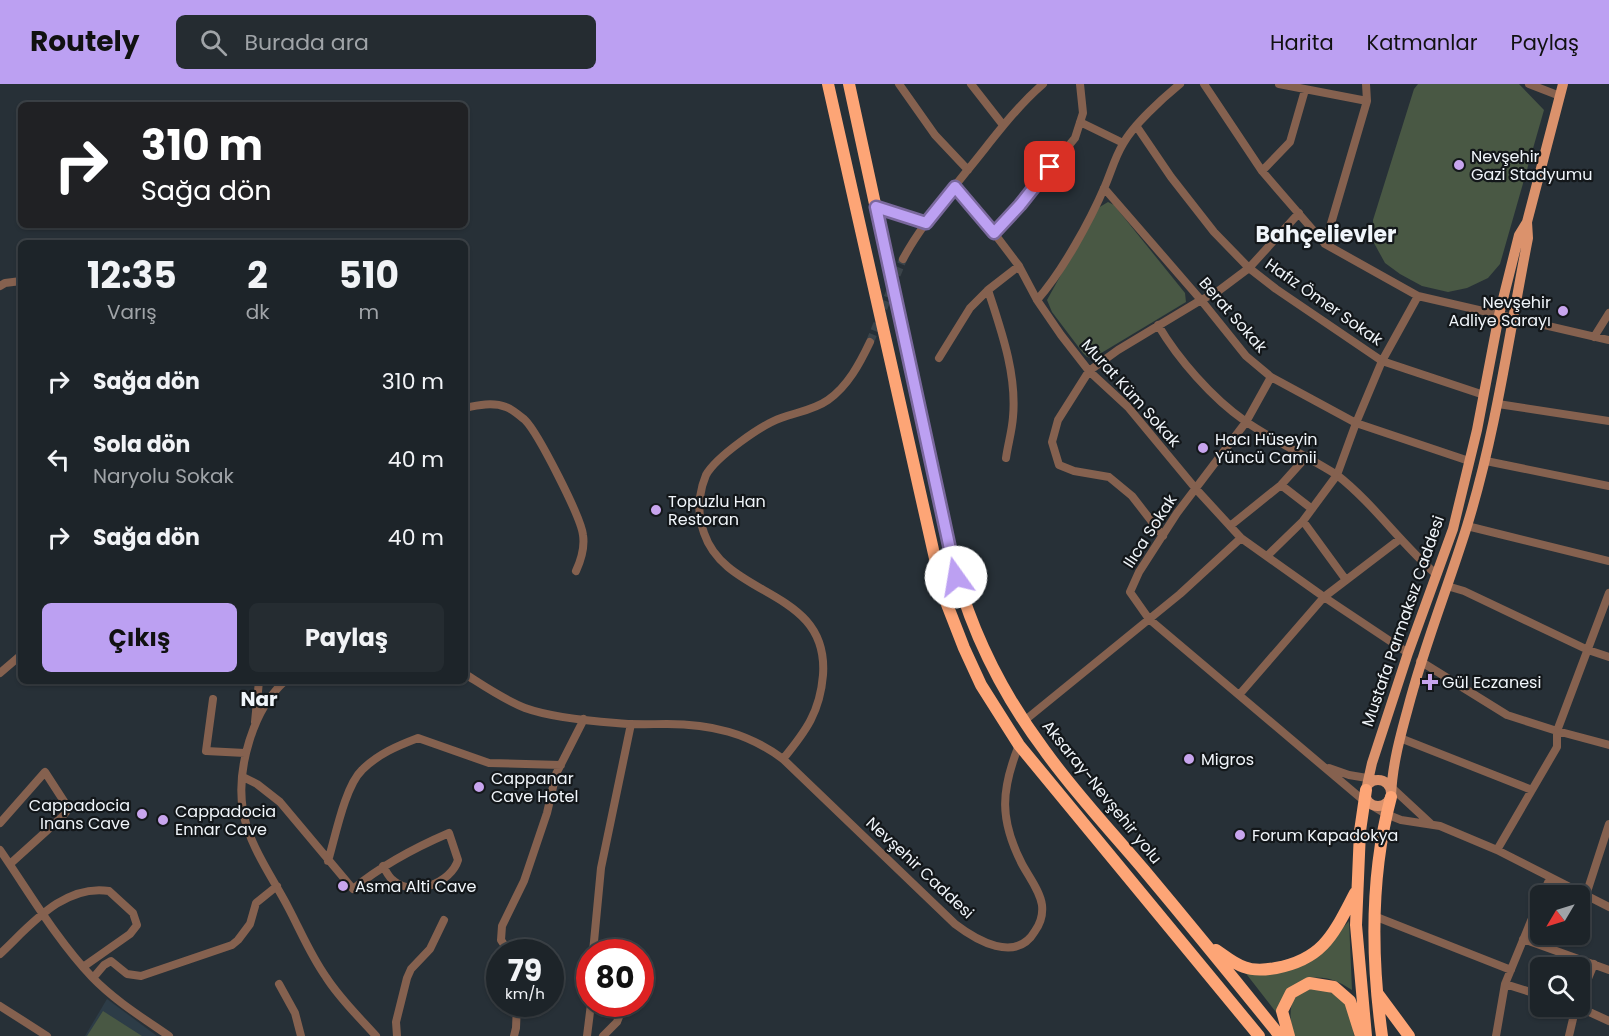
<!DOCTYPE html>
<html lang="tr">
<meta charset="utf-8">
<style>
:root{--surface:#1d2429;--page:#252c31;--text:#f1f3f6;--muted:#a0a4a8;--line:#3b4146;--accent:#bca0f2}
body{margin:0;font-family:Poppins,sans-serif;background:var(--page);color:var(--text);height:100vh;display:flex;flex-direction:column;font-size:22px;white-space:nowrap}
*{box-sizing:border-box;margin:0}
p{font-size:20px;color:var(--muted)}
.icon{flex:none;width:33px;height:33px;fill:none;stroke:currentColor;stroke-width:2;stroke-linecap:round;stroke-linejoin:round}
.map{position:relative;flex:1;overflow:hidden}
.sheet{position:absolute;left:18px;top:156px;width:450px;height:444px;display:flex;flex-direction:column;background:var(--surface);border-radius:9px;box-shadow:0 2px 4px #0004,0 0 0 2px var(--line)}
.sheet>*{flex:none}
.top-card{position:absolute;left:18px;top:18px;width:450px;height:126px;border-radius:9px;box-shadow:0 2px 4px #0004,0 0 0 2px var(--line);background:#202124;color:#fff;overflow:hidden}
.needle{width:39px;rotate:232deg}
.fabs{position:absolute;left:1530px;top:801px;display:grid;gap:12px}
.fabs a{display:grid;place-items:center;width:60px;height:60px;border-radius:9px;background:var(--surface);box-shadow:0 2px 4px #0004,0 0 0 2px var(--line);font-size:30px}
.speed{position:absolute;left:486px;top:855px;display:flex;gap:12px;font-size:30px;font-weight:700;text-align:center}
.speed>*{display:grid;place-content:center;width:78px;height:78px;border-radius:50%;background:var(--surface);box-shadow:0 2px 4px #0004,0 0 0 2px var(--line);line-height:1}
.speed small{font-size:15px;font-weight:400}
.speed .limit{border:9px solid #d22;background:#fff;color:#111}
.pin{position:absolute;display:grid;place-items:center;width:51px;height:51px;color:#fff;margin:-26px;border-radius:12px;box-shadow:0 3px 9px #0006}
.me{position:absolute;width:66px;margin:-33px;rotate:347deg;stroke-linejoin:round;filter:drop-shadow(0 0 4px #0008)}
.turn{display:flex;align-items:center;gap:21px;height:126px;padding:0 24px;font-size:27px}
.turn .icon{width:78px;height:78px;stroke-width:2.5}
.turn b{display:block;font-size:42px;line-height:51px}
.eta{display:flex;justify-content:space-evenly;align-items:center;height:102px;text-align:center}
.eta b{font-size:36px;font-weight:700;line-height:42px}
.action{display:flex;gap:12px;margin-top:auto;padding:12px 24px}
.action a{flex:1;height:69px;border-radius:9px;background:var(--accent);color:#111;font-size:24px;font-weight:700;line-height:69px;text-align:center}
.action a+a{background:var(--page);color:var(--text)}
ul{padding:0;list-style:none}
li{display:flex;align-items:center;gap:18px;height:78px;padding:0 24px}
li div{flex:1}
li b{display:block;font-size:22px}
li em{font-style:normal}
header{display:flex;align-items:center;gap:36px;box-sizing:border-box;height:84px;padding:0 30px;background:var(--accent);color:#111}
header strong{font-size:28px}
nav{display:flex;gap:33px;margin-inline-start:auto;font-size:21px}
.search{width:420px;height:54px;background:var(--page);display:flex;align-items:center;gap:15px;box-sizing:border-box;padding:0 21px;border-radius:9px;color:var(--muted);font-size:22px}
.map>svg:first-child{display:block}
.built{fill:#2d3c47}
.green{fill:#495844}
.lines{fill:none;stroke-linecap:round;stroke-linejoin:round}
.minor-tunnel{stroke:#3b444a;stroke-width:8;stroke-dasharray:8 4;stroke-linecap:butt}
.minor{stroke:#85614f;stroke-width:8}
.major{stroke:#db926c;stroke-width:10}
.highway{stroke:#fda576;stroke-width:12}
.route-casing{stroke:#7a689d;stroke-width:15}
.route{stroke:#bca0f2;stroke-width:10}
.poi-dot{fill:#c8a5ee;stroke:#13171a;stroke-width:2}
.labels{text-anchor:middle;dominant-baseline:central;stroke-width:4.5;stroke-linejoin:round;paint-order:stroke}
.poi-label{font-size:16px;fill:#f0f5fa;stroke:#13171a;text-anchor:start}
.street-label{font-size:16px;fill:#f0f5fa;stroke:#13171a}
.quarter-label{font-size:20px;font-weight:bold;fill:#f0f5fa;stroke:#13171a}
.district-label{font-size:22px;font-weight:bold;fill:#f0f5fa;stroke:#13171a}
</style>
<header>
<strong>Routely</strong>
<div class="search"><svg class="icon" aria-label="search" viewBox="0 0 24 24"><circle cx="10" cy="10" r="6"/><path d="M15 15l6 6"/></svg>Burada ara</div>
<nav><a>Harita</a><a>Katmanlar</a><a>Paylaş</a></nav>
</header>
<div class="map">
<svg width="1609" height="952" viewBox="0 0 1609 952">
<rect width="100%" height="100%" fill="#273037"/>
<path class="built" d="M107,915l50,37h-72z"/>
<path class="green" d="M1418,0h101l25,26 -44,154 -12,14 -21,10 -19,4 -26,-6 -22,-12 -15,-11 -11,-20 -1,-23 41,-131z
M1108,118l6,3 71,88 1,9 -93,56 -6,-1 -4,-4 -31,-41 -5,-12 51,-92z
M1349,837l3,69c-17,-11 -25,-14 -46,-12l-27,38 -35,-45 79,-21z
M1309,903c34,6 41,14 45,49h-59c-3,-5 -3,-8 -4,-14 -2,-17 2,-28 18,-35z
M103,927l39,25h-55z"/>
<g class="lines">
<path class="minor-tunnel" d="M870,258l33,-83"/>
<path class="minor" d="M899,0l36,51 33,35
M971,0l32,41
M1204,0l58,87 63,73 93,52 191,44
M1279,0l88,17
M1529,0l31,12
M1080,38l43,21
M1137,43l34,50 43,55 35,36 27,21 106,72 102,34
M1262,87l28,-29 15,-52
M955,103l39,46 25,33 18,34 24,35 28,36 39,36 68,82 45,49 83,59 84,56
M1104,104l97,112 45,56 25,21 85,46 113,38
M875,122l51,17
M994,149l26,-28 55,-67 8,-25 -3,-29
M1325,160l42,-143 -1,-17
M903,175c17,-32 41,-59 63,-87 25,-30 47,-62 77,-88
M0,202l5,-3 16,-2
M988,206c13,40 29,84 25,127 -1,14 -5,27 -7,41
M1037,216c25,-28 53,-79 68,-114 6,-14 10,-29 18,-42 10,-19 40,-46 57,-60
M1158,241c20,34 54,73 87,96 29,20 62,35 92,54 37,29 64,69 100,100
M1594,253l15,-24
M939,274l31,-50 18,-18 31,-24
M1271,293l-25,45 -69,91 -38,59 -9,20 19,27 214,181 23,14 15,6 39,6 57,24 112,57
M1498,320l111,17
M465,324c13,-3 28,-6 41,-1 6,2 14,9 19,13 13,13 56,97 58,115 2,13 -2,25 -7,36
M1486,377l123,25
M1281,401l31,24
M1303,437l43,59
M1230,442l51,-41 26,-29
M1467,442l142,35
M1163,452l-31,-40 -23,-19 -35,-6 -15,-6 -7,-23 6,-22 31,-49 29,-21 83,-50 16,-8 32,-24 50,-55
M1267,472l36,-35 34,-46 19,-52 26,-62 36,-65
M1447,502l17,5 124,59 21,7
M1420,577l87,54 50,16 52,14
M0,589l21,-18
M465,590c19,12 39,26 60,34 25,9 65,13 91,15 17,2 34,1 51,1 44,0 81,9 116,35l172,165c21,16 61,40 80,7 5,-7 8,-17 7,-26 -2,-14 -13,-28 -20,-41 -23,-45 -21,-74 -3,-119
M285,597c-32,28 -49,88 -42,130 6,35 30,67 46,98 12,23 22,47 37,68 14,22 33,40 50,59
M1239,611l85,-98 76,-58
M213,615l-7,52 39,2
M1024,637l156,-127 61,-56
M255,638l4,-41
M1400,654l132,52
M783,675c23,-28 37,-47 40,-84 6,-87 -97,-76 -119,-142 -4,-12 -6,-23 -4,-36 1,-7 3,-15 6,-22 10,-18 55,-50 75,-57 16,-6 33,-8 47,-18 20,-14 32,-37 42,-58
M1329,684l20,7 30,5
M243,693l14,7 23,18 73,87c29,-24 61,-41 96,-56l9,27c-7,23 -44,37 -64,21 -5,-3 -8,-10 -11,-15
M1390,702l41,38
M0,739l45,-51 22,34 -1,6 -4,5 -52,47
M0,766c29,42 56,89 92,127 22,23 51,41 77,59
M1497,766l60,-103v-16l52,-138
M328,777c7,-23 17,-75 34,-91 16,-16 35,-24 56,-32l71,25 72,2
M1586,811l23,-71
M1542,812l8,-18
M1374,832l137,54
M1523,855l86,31
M509,868l-8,-12 1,-14 22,-45 23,-68 9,-39 28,-55
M593,868l8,-84 30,-144
M0,870c30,-28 63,-70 109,-63l24,22 4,12 -7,9 -47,33
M93,894l11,-13 7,-4 16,13 14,2 91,-31 6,-5 12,-16 6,-21 21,-17
M279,900l16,29 6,23
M1505,900l35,11
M1580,914l14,-34
M0,922l47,30
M1576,922l33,15
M397,952l-1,-14 11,-44 4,-9 19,-20 14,-29
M514,952l2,-8 1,-24
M587,952l4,-32
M603,952l14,-14 7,-18
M1496,952l9,-52 35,-85
M1569,952l7,-30"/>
<path class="major" d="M1365 709a13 13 0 1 1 26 0a13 13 0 1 1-26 0Z
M1366,706l6,-27 36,-110 45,-124 24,-99 22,-115 20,-80 8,-13 36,-138
M1391,713c1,-31 9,-60 17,-89 16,-62 40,-121 59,-182 29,-94 42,-191 61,-288l-1,-16"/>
<path class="highway" d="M828,0l115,510 21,54 17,37 38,60 240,291
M849,0l101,466c17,73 50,141 95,201 30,42 66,80 99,119 46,55 91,110 136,166
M1366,706l-6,41 -4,94 10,111
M1216,866c9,6 18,14 28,17 10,4 21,3 32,1 48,-9 58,-35 79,-75
M1378,910l31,42
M1289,952l-7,-25 9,-18 18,-10 25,4 16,14 11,35
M1382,952c-11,-79 -12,-161 9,-239"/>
</g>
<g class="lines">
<defs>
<path id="route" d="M956,493l-80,-370 50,16 29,-36 39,46 26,-28 30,-38"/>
</defs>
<use href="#route" class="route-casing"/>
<use href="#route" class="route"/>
</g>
<g class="poi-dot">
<circle cx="1459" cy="81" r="6"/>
<circle cx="1563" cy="227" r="6"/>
<circle cx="1203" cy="364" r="6"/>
<circle cx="656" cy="426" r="6"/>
<path d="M1427 589h6v6h6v6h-6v6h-6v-6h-6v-6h6z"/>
<circle cx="1189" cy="675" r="6"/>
<circle cx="479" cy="703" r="6"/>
<circle cx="142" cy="730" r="6"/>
<circle cx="163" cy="736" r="6"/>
<circle cx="1240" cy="751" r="6"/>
<circle cx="343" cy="802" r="6"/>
</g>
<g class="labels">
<g class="poi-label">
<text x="1471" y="72">Nevşehir<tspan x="1471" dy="18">Gazi Stadyumu</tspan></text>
<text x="1551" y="218" text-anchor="end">Nevşehir<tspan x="1551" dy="18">Adliye Sarayı</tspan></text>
<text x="1215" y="355">Hacı Hüseyin<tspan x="1215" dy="18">Yüncü Camii</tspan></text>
<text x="668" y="417">Topuzlu Han<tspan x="668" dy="18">Restoran</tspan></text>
<text x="1442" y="598">Gül Eczanesi</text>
<text x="1201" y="675">Migros</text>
<text x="491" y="694">Cappanar<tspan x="491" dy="18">Cave Hotel</tspan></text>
<text x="130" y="721" text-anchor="end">Cappadocia<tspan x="130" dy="18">Inans Cave</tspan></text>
<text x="175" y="727">Cappadocia<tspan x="175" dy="18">Ennar Cave</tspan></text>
<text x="1252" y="751">Forum Kapadokya</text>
<text x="355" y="802">Asma Alti Cave</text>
</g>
<g class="street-label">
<text transform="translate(1324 218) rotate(35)">Hafız Ömer Sokak</text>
<text transform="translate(1233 231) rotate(49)">Berat Sokak</text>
<text transform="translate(1131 309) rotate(48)">Murat Küm Sokak</text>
<text transform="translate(1150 447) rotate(-57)">Ilıca Sokak</text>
<text transform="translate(1403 537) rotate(-71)">Mustafa Parmaksız Caddesi</text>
<text transform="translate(1102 708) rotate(51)">Aksaray-Nevşehir yolu</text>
<text transform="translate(920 784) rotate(43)">Nevşehir Caddesi</text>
</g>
<g class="quarter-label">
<text x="259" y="615">Nar</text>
</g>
<g class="district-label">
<text x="1326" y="150">Bahçelievler</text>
</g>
</g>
</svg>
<div class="fabs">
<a><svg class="needle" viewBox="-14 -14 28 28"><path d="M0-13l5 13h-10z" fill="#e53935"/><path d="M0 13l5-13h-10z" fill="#a0a4a8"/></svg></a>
<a><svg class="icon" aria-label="search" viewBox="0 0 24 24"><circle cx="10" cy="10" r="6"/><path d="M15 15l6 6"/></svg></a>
</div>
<div class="speed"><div>79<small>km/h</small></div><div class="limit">80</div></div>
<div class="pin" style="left:1050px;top:83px;background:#d93025"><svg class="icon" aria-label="arrive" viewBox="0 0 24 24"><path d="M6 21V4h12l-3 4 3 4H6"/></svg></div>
<svg class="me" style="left:956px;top:493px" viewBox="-20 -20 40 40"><circle r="19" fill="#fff"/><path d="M0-13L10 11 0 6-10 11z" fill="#bca0f2"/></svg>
<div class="top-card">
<div class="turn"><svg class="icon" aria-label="right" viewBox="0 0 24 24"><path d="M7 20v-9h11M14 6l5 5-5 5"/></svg><div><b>310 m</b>Sağa dön</div></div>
</div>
<section class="sheet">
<div class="eta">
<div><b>12:35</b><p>Varış</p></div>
<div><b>2</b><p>dk</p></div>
<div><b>510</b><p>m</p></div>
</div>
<ul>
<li><svg class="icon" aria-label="right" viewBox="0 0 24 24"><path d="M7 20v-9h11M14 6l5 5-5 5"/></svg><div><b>Sağa dön</b></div><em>310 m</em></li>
<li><svg class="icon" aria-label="left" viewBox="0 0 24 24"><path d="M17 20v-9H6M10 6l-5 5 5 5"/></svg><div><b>Sola dön</b><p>Naryolu Sokak</p></div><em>40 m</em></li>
<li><svg class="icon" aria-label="right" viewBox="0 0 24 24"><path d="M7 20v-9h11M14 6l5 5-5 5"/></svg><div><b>Sağa dön</b></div><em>40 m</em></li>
</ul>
<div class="action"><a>Çıkış</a><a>Paylaş</a></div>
</section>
</div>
